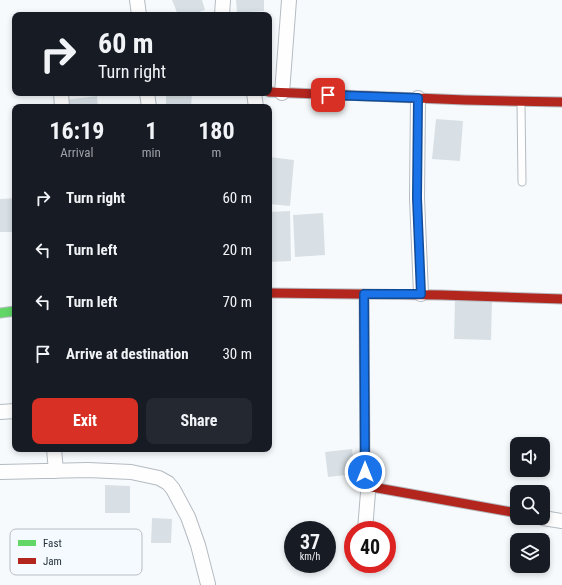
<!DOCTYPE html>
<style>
:root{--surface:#171b24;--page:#242831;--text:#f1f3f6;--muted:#9ea1a6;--accent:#d93025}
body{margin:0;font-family:"Roboto Condensed",sans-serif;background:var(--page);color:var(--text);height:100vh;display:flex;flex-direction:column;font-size:15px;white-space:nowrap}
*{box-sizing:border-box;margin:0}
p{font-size:13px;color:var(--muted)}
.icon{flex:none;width:22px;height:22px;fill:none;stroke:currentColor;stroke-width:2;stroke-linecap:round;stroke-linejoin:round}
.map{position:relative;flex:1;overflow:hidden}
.panel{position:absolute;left:12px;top:104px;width:260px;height:348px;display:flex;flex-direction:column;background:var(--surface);border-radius:8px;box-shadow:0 2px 6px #0003}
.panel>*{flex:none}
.guide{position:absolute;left:12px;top:12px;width:260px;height:84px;border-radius:8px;box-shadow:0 2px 6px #0003;background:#171b24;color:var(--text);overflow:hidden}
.controls{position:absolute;left:510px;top:437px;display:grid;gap:8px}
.controls a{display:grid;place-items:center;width:40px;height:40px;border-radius:8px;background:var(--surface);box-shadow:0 2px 6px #0003;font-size:20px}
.speed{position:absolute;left:284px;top:521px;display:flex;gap:8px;font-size:20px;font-weight:700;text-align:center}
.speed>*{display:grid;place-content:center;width:52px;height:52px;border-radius:50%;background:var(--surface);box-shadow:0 2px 6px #0003;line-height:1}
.speed small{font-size:10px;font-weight:400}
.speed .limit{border:6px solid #d22;background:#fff;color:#111}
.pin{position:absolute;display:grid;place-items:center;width:34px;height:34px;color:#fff;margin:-17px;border-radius:8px;box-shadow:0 2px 6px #0006}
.me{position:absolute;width:44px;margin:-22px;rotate:0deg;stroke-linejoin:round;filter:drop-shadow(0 0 3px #0008)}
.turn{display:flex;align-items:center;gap:14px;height:84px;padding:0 20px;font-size:18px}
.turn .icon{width:52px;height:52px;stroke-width:2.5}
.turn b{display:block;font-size:28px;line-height:34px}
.eta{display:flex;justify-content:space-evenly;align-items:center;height:68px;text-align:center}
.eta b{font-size:24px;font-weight:700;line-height:28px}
.action{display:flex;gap:8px;margin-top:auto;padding:8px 20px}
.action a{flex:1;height:46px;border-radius:8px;background:var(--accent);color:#fff;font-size:16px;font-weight:700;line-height:46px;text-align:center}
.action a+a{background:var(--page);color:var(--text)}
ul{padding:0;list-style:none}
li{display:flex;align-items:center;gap:12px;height:52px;padding:0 20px}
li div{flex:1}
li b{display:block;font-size:15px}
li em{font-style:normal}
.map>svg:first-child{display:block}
.building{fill:#d8e0e5}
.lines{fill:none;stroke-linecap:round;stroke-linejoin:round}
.lane-casing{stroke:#b4bbc1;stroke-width:9}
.street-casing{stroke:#b4bbc1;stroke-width:16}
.fast-casing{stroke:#b4bbc1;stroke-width:11}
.jam-casing{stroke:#b4bbc1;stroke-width:11}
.lane{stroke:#fefeff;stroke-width:7}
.street{stroke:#fefeff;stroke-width:14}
.fast{stroke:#63d668;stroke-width:9}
.jam{stroke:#b3261e;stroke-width:9}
.route-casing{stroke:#114b97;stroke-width:10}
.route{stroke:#1a73e8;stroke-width:7}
.key{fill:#f4faff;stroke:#b6bec4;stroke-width:1}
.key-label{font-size:11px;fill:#24313a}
</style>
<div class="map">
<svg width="562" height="585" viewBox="0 0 562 585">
<rect width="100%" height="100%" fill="#f7fafc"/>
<path class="building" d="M172,0h30l3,10 -15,5h-12z
M236,0h28v11l-27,2z
M166,93h26l-1,14h-25z
M97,96l1,11h-32l-1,-7z
M436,119l27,2 -3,40 -28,-2z
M269,157l25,3 -4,46 -21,-2z
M15,198v34h-15v-33z
M290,211l1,50 -22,1v-50z
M323,213l2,42 -30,2 -2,-42z
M455,300l37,1 -1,39 -37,-1z
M352,449l3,25 -27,3 -3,-25z
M105,485l25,1v27h-25z
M152,518l20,1 -1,24h-20z"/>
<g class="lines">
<defs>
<path id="lane" d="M521,103l1,79"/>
<path id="street" d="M137,0l2,15
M222,15l1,-15
M61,93l1,14
M147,93l2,14
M254,93l2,14
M282,93l7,-93
M418,98l-1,100 4,96
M0,412l15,-1
M54,449l2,22
M0,472l88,-2 43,2 28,6 9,5 5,6 15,28 10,28 10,39
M543,518l19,3
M365,530l4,-50"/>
<path id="fast" d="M0,313l15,-2"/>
<path id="jam" d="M269,92l196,8 97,2
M269,293l172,2 121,4
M364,294l1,178 7,15 145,26"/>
</defs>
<use href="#lane" class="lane-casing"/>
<use href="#street" class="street-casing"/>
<use href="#fast" class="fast-casing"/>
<use href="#jam" class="jam-casing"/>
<use href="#lane" class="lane"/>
<use href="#street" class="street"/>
<use href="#fast" class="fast"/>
<use href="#jam" class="jam"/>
</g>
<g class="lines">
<defs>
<path id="route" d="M328,95l90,3 -1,100 4,96h-57l1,178"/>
</defs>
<use href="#route" class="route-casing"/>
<use href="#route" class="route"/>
</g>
<rect x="10" y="529" width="132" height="46" rx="6" class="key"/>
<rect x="18" y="540" width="18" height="6" fill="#63d668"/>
<rect x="18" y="558" width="18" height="6" fill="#b3261e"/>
<g class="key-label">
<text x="43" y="547">Fast</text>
<text x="43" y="565">Jam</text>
</g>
</svg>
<div class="controls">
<a><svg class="icon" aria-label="sound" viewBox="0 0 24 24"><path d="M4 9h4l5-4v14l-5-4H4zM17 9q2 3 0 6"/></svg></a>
<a><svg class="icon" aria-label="search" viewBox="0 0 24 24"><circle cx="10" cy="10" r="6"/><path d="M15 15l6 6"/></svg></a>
<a><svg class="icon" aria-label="layers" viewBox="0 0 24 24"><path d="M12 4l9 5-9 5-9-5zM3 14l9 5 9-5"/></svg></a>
</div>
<div class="speed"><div>37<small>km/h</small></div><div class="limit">40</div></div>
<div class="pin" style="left:328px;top:95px;background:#d93025"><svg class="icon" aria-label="arrive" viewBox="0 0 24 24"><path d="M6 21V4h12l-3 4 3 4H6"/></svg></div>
<svg class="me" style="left:365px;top:472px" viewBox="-20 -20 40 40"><circle r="17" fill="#1a73e8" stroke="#fff" stroke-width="3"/><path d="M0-11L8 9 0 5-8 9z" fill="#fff"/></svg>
<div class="guide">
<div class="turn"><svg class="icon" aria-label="right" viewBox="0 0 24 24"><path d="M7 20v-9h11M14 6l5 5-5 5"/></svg><div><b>60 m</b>Turn right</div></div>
</div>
<section class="panel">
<div class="eta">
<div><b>16:19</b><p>Arrival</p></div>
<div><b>1</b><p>min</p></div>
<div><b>180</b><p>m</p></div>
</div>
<ul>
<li><svg class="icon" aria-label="right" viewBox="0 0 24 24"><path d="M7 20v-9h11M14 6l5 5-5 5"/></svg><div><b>Turn right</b></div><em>60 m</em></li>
<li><svg class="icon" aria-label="left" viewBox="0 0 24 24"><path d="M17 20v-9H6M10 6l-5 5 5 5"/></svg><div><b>Turn left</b></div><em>20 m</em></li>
<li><svg class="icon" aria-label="left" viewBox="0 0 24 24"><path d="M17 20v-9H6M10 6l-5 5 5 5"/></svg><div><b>Turn left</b></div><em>70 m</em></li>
<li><svg class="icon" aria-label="arrive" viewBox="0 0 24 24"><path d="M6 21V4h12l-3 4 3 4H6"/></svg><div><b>Arrive at destination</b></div><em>30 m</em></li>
</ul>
<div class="action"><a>Exit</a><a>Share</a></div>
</section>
</div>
